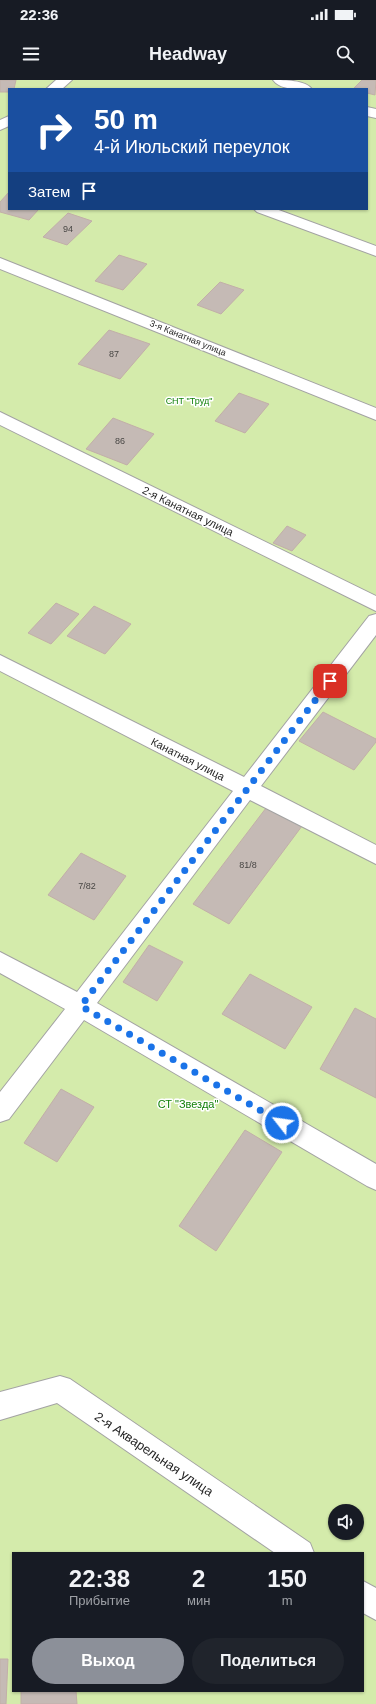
<!DOCTYPE html>
<html lang="ru">
<meta charset="utf-8">
<style>
:root{--surface:#171b24;--page:#20242c;--text:#f1f3f6;--muted:#9ea1a6;--accent:#8c9099}
body{margin:0;font-family:Helvetica,sans-serif;background:var(--page);color:var(--text);height:100vh;display:flex;flex-direction:column;font-size:15px;white-space:nowrap}
*{box-sizing:border-box;margin:0}
p{font-size:13px;color:var(--muted)}
.icon{flex:none;width:22px;height:22px;fill:none;stroke:currentColor;stroke-width:2;stroke-linecap:round;stroke-linejoin:round}
.map{position:relative;flex:1;overflow:hidden}
.details{position:absolute;left:12px;top:1472px;width:352px;height:140px;display:flex;flex-direction:column;background:var(--surface);border-radius:0px;box-shadow:0 1px 3px #0004}
.details>*{flex:none}
.banner{position:absolute;left:8px;top:8px;width:360px;height:122px;border-radius:0px;box-shadow:0 1px 3px #0004;background:#1a4fa0;color:#fff;overflow:hidden}
.tools{position:absolute;left:328px;top:1424px;display:grid;gap:8px}
.tools a{display:grid;place-items:center;width:36px;height:36px;border-radius:50%;background:var(--surface);box-shadow:0 1px 3px #0004;font-size:20px}
.pin{position:absolute;display:grid;place-items:center;width:34px;height:34px;color:#fff;margin:-17px;border-radius:8px;box-shadow:0 2px 6px #0006}
.me{position:absolute;width:44px;margin:-22px;rotate:300deg;stroke-linejoin:round;filter:drop-shadow(0 0 3px #0008)}
.turn{display:flex;align-items:center;gap:14px;height:84px;padding:0 20px;font-size:18px}
.turn .icon{width:52px;height:52px;stroke-width:2.5}
.turn b{display:block;font-size:28px;line-height:34px}
.then{display:flex;align-items:center;height:38px;padding:0 20px;background:#0003;gap:8px;font-size:15px}
.eta{display:flex;justify-content:space-evenly;align-items:center;height:68px;text-align:center}
.eta b{font-size:24px;font-weight:700;line-height:28px}
.cta{display:flex;gap:8px;margin-top:auto;padding:8px 20px}
.cta a{flex:1;height:46px;border-radius:24px;background:var(--accent);color:#fff;font-size:16px;font-weight:700;line-height:46px;text-align:center}
.cta a+a{background:var(--page);color:var(--text)}
.status{display:flex;justify-content:space-between;align-items:center;height:28px;padding:0 20px;background:var(--surface);direction:ltr}
.status svg{height:11px;fill:currentColor}
header{display:flex;justify-content:space-between;align-items:center;height:52px;padding:0 20px;background:var(--surface);font-size:18px;font-weight:700}
.map>svg:first-child{display:block}
.grass{fill:#d4ebab;fill-rule:evenodd}
.building{fill:#c5bab5;stroke:#c2afa8}
.lines{fill:none;stroke-linecap:round;stroke-linejoin:round}
.minor-casing{stroke:#a3a3a3;stroke-width:2}
.minor{fill:#fff;fill-rule:evenodd}
.route{stroke:#1a73e8;stroke-width:7;stroke-dasharray:0 12.6}
.labels{text-anchor:middle;dominant-baseline:central;stroke-width:3;stroke-linejoin:round;paint-order:stroke}
.number-label{font-size:9px;fill:#484644}
.far-street-label{font-size:9px;fill:#1f1f1f;stroke:#fff}
.far-park-label{font-size:9px;fill:#12810a;stroke:#fff}
.street-label{font-size:11px;fill:#1f1f1f;stroke:#fff}
.park-label{font-size:11px;fill:#12810a;stroke:#fff}
.near-street-label{font-size:13px;fill:#1f1f1f;stroke:#fff}
</style>
<div class="status"><b>22:36</b><svg viewBox="0 0 49 12"><path d="M0 12V9h3v3zM5 12V6h3v6zM10 12V3h3v9zM15 12V0h3v12zM26 1h20v11H26zM47 4h2v5h-2z"/></svg></div>
<header><svg class="icon" aria-label="menu" viewBox="0 0 24 24"><path d="M4 6h16M4 12h16M4 18h16"/></svg>Headway<svg class="icon" aria-label="search" viewBox="0 0 24 24"><circle cx="10" cy="10" r="6"/><path d="M15 15l6 6"/></svg></header>
<div class="map">
<svg width="376" height="1624" viewBox="0 0 376 1624">
<rect width="100%" height="100%" fill="#f0ebe6"/>
<path class="grass" d="M0,0h376v1624h-376zM9,9h358v120h-358zM335,1431h22v22h-22zM13,1473h350v138h-350z"/>
<path class="building" d="M0,0h16l-2,9h-5v3h-9z
M362,0h14l-1,15 -8,-2v-4l-13,-1z
M9,112v17h30l-10,11 -29,-8v-10z
M68,133l24,8 -25,24 -24,-8z
M119,175l28,9 -24,26 -28,-9z
M220,202l24,8 -23,24 -24,-9z
M109,250l41,14 -30,35 -42,-15z
M239,313l30,11 -24,29 -30,-12z
M113,338l41,16 -27,31 -41,-16z
M287,446l19,9 -14,16 -19,-8z
M56,523l23,11 -28,30 -23,-11z
M94,526l37,18 -26,30 -38,-18z
M323,632l53,27v3l-22,28 -55,-29z
M266,728l36,18 -73,98 -36,-20z
M81,773l45,23 -32,44 -46,-25z
M149,865l34,17 -26,39 -34,-19z
M250,894l62,33 -27,42 -63,-35z
M355,928l21,11v79l-56,-29z
M61,1009l33,18 -37,55 -33,-19z
M245,1050l37,22 -66,99 -37,-25z
M0,1579h8l-2,45h-6z
M21,1611h55l1,13h-56z"/>
<g class="lines">
<defs>
<path id="minor" d="M56,0h16l-10,9h-16z
M273,0c12,0 32,0 39,9 -12,0 -31,2 -39,-9z
M367,27l9,2v9l-9,-2z
M9,36v10l-9,4v-10z
M254,129h22l100,37v10l-119,-44z
M0,178l376,150v12l-376,-151z
M0,332l376,184v15l-376,-186z
M376,534v21l-115,151 115,59v19l-126,-64 -153,203 279,161v26l-9,-4 -283,-166 -75,99 -9,3v-30l65,-83 -65,-36v-21l77,40 156,-201 -233,-120v-16l244,122 125,-161z
M60,1296l10,3 240,164 4,10h-39l-218,-150 -57,17v-28z
M363,1501l13,7v32l-13,-7z"/>
</defs>
<use href="#minor" class="minor-casing"/>
<use href="#minor" class="minor"/>
</g>
<g class="lines">
<path class="route" d="M282,1043l-201,-117 249,-325"/>
</g>
<g class="labels">
<g class="number-label">
<text x="68" y="149">94</text>
<text x="114" y="274">87</text>
<text x="120" y="361">86</text>
<text x="248" y="785">81/8</text>
<text x="87" y="806">7/82</text>
</g>
<g class="far-street-label">
<text transform="translate(188 258) rotate(22)">3-я Канатная улица</text>
</g>
<g class="far-park-label">
<text x="189" y="321">СНТ "Труд"</text>
</g>
<g class="street-label">
<text transform="translate(188 431) rotate(26)">2-я Канатная улица</text>
<text transform="translate(188 679) rotate(27)">Канатная улица</text>
</g>
<g class="park-label">
<text x="188" y="1024">СТ "Звезда"</text>
</g>
<g class="near-street-label">
<text transform="translate(154 1374) rotate(34)">2-я Акварельная улица</text>
</g>
</g>
</svg>
<div class="tools">
<a><svg class="icon" aria-label="sound" viewBox="0 0 24 24"><path d="M4 9h4l5-4v14l-5-4H4zM17 9q2 3 0 6"/></svg></a>
</div>
<div class="pin" style="left:330px;top:601px;background:#d93025"><svg class="icon" aria-label="arrive" viewBox="0 0 24 24"><path d="M6 21V4h12l-3 4 3 4H6"/></svg></div>
<svg class="me" style="left:282px;top:1043px" viewBox="-20 -20 40 40"><circle r="17" fill="#1a73e8" stroke="#fff" stroke-width="3"/><path d="M0-11L8 9 0 5-8 9z" fill="#fff"/></svg>
<div class="banner">
<div class="turn"><svg class="icon" aria-label="right" viewBox="0 0 24 24"><path d="M7 20v-9h11M14 6l5 5-5 5"/></svg><div><b>50 m</b>4-й Июльский переулок</div></div>
<div class="then">Затем<svg class="icon" aria-label="arrive" viewBox="0 0 24 24"><path d="M6 21V4h12l-3 4 3 4H6"/></svg></div>
</div>
<section class="details">
<div class="eta">
<div><b>22:38</b><p>Прибытие</p></div>
<div><b>2</b><p>мин</p></div>
<div><b>150</b><p>m</p></div>
</div>
<div class="cta"><a>Выход</a><a>Поделиться</a></div>
</section>
</div>
